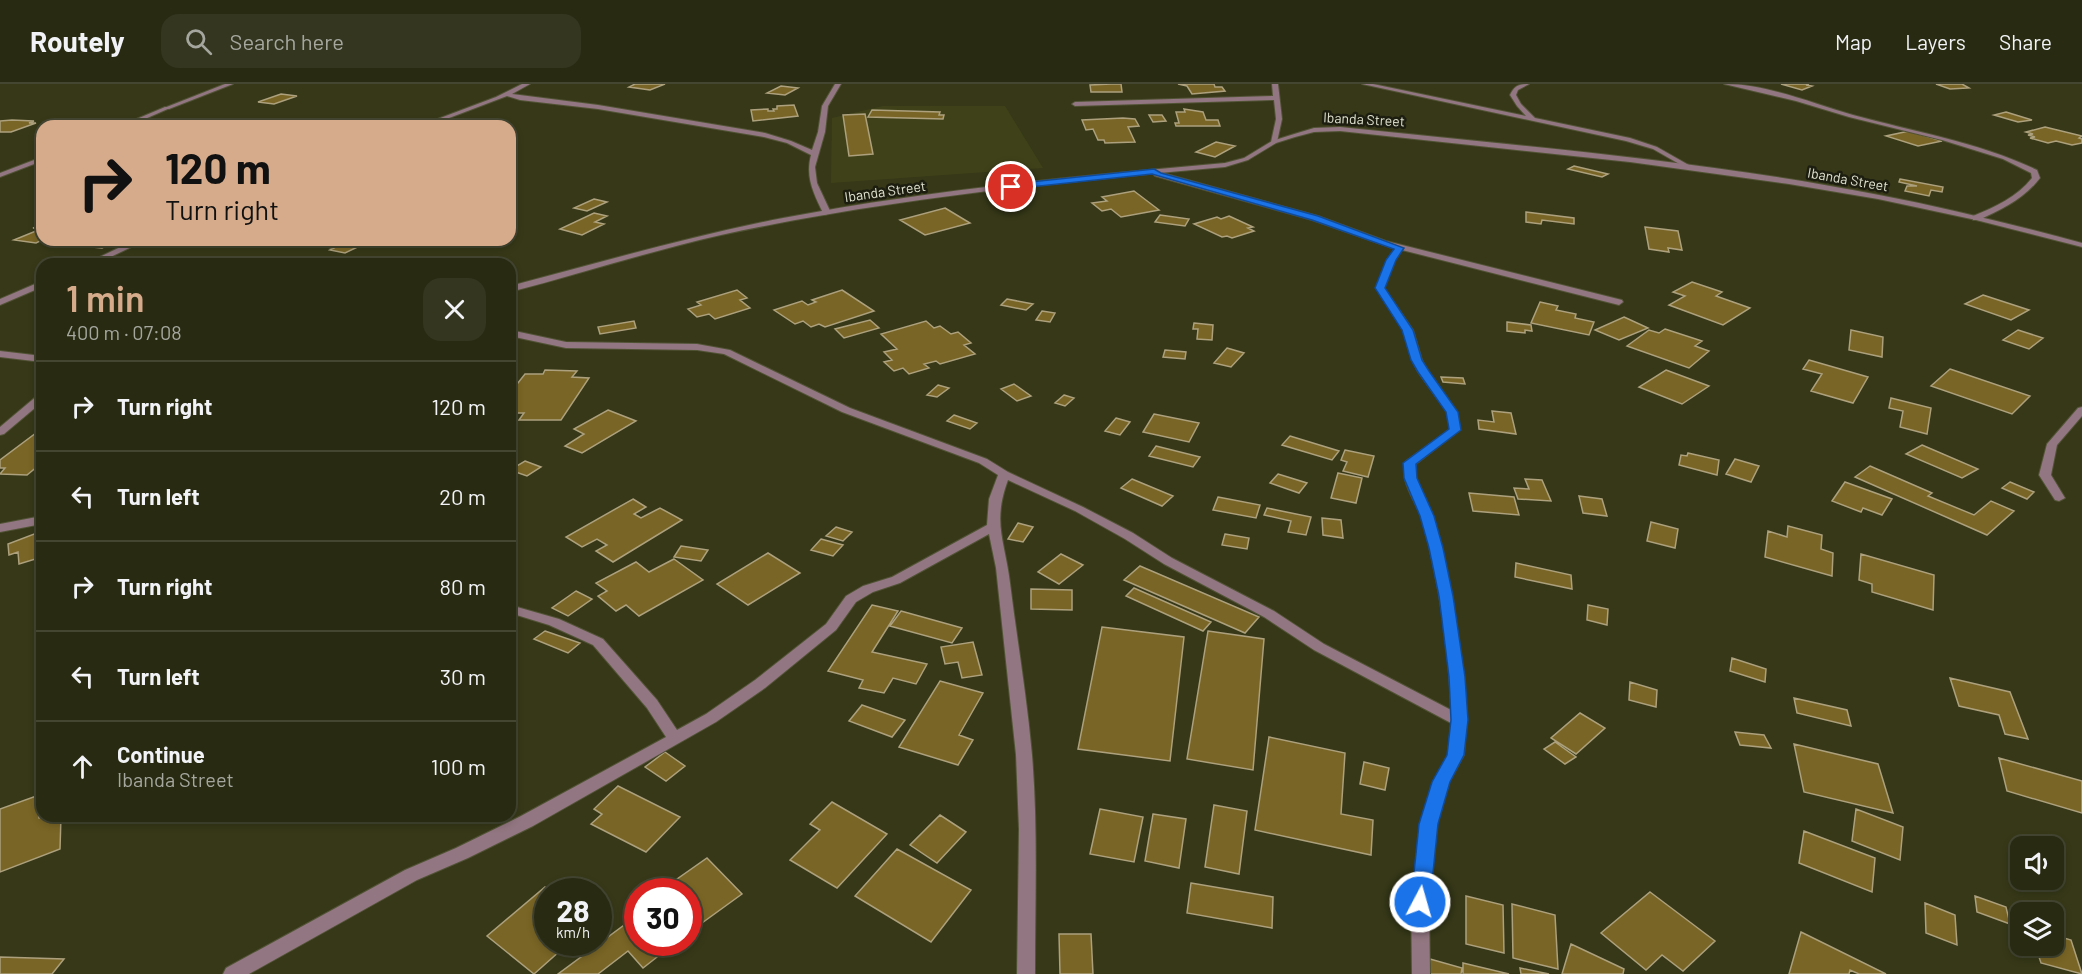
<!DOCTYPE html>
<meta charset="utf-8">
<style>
:root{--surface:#282a12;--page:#343620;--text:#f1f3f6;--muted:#a5a79f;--line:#444632;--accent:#d6ab8b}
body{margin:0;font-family:Barlow,sans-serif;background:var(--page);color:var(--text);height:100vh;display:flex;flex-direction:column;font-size:22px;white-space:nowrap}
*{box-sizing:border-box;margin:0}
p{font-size:20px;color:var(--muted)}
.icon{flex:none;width:33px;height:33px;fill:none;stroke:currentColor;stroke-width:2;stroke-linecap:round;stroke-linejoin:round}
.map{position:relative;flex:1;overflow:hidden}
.panel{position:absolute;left:36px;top:174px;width:480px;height:564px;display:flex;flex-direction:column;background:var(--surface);border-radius:18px;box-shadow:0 3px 9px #0003,0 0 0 2px var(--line)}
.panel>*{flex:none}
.hud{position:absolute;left:36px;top:36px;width:480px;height:126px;border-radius:18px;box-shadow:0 3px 9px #0003,0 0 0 2px var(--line);background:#d6ab8b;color:#111;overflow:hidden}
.buttons{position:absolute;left:2010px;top:752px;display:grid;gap:12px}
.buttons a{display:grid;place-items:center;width:54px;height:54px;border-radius:12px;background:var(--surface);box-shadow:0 3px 9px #0003,0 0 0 2px var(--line);font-size:30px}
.speed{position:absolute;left:534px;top:794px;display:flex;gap:12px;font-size:30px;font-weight:700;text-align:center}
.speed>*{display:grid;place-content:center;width:78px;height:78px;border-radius:50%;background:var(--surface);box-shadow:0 3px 9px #0003,0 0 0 2px var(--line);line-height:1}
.speed small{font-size:15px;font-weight:400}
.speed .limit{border:9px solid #d22;background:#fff;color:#111}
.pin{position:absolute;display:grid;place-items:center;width:51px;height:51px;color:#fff;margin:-26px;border:3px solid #fff;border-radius:50%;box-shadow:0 2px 6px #0007}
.me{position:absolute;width:66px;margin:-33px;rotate:6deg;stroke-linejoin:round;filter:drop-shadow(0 0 4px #0008)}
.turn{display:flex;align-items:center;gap:21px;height:126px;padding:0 30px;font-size:27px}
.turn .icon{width:78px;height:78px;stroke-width:2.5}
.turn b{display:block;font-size:42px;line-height:51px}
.round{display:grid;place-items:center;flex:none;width:63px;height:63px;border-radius:18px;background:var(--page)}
.overview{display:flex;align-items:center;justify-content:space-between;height:102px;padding:0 30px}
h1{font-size:36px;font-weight:600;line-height:45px;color:var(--accent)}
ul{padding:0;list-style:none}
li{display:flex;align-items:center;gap:18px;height:90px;padding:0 30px;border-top:2px solid var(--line)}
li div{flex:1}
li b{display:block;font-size:22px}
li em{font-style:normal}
header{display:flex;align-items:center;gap:36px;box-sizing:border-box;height:84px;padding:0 30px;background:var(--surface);border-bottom:2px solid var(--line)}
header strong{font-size:28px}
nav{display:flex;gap:33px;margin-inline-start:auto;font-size:21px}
.search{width:420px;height:54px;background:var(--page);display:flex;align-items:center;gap:15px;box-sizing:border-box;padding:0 21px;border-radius:18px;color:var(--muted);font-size:22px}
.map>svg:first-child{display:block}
.built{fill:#3f4219}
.building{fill:#796525;stroke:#aca07d;stroke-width:1.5}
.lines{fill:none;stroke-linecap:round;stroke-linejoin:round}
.service-casing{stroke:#515335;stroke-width:2}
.minor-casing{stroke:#515335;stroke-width:2}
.tertiary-casing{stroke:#515335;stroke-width:2}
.service{fill:#927681;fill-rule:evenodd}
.minor{fill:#927681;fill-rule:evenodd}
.tertiary{fill:#927681;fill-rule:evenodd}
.route{fill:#1a73e8;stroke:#114b97;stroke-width:1.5}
.labels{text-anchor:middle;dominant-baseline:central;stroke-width:5;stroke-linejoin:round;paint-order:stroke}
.far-street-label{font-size:14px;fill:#dfe1ce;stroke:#1d1e10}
</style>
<header>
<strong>Routely</strong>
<div class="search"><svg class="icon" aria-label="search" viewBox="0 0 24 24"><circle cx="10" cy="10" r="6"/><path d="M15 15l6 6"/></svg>Search here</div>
<nav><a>Map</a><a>Layers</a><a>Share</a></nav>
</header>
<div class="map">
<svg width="2082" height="890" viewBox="0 0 2082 890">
<rect width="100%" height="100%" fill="#363818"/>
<path class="built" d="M883,22h122l38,62 -212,15 1,-65z"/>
<path class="building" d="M635,0h30l-15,6 -21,-3z
M1111,0h10l1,8h-31l-1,-7z
M1178,0h36l1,3h7l3,4 -33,3 -5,-8z
M1781,0h28l-3,1 6,1 -10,4z
M1936,0h26l7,4 -19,1z
M781,2l17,2 -13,7 -18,-2z
M281,10l16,2 -23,8 -16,-2z
M794,21l4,11 -45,5 -2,-11 17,-1v2h6l-1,-2h4v-3z
M1184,25l19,3 3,8h12l2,6h-44l-1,-3h4l-3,-11h9z
M872,26l68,2 -1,3h5l-1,4 -75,-2z
M2006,28l26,8 -14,2 -24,-7z
M865,30l8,40 -24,2 -6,-41z
M1149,31h13l4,6 -13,1z
M1123,34l12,1 4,7 -11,1 7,15 -30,1 -1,-3h-6l-5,-11 -7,1 -4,-10z
M12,36l22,1 -5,2h7l-25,9h-11v-11z
M2045,43l37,9 -3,2 3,1v4l-10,2 -16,-4 -8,2 -18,-5 5,-1 -7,-2 5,-1 -7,-2z
M1909,47l33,10 -24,5 -32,-10z
M1216,58l19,4 -20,11 -19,-5z
M1574,82l34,8 -6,3 -34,-8z
M1900,95l43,8 -1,5 -11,-2 -2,6 -24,-5 2,-5h10l-18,-4z
M1134,107l25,19 -38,7 -10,-8 -9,2 -10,-8 15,-2 -5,-4z
M594,115l13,3 -20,9 -13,-3z
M945,124l25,15 -45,12 -25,-15z
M1526,128l48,6v6l-32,-4 -1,4 -15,-2z
M594,129l13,3 -12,6 9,2 -22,11 -22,-6z
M1160,131l29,4 -4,7 -30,-4z
M1229,132l24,11 -5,1 6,3 -22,7 -5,-2 -5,1 -28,-13 23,-7 4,2z
M42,141v15l-6,3 -22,-3 27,-11 -8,-1z
M1645,143l33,4 4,19 -14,-2 1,4 -20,-3z
M68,156h21l-15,7 -18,-2z
M95,156h24l-17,8 -20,-2z
M300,156h64l6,1 -25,12 -15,-3 4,-2 -38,-5z
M1692,198l30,10 -6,4 34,12 -27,17 -54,-20 16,-9 -12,-4z
M737,206l10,8 -7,2 10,8 -35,11 -6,-5 -12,3 -9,-8 13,-4 -4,-3z
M842,206l32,21 -49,16 -6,-3 -8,3 -8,-6 -8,3 -21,-14 28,-9 6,4 8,-3 -4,-2z
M1983,211l46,15 -18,10 -46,-16z
M1007,215l26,5 -7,6 -25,-5z
M1540,218l18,4 -2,4 20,4 -1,4 19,4 -5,13 -58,-12z
M1042,227l13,2 -5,9 -14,-2z
M1624,233l24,11 -29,12 -24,-10z
M870,236l9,8 -35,10 -9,-9z
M634,237l2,7 -36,6 -2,-7z
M926,237l8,7 6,-2 11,8 7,-2 13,11 -7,2 11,9 -35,10 -4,-3 -12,3 5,4 -20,6 -6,-6 -9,3 -10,-9 8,-2 -8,-8 13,-3 -16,-15z
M1507,238l24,3 1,6 -7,-1v3l-18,-2z
M1194,239l19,2 -1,15 -15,-1 1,-10h-5z
M1665,245l37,12 -7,5 14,5 -20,17 -62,-22 22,-16 10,3z
M1851,246l32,7 -1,20 -33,-7z
M2018,246l25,8 -14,11 -26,-9z
M1227,264l17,5 -13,14 -17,-4z
M1165,266l21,2 -1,7 -22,-2z
M1809,276l59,17 -15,26 -42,-12 11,-17 -19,-5z
M1950,285l80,27 -18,18 -81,-28z
M545,286l32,1 -5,6 17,1 -28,42h-42l5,-7h-14v-25h4l11,-14h18z
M1666,286l43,16 -27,18 -43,-17z
M1441,293l22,1 2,6 -22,-2z
M1014,300l17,12 -14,5 -16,-12z
M938,301l11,3 -12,9 -10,-2z
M1064,311l10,3 -9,8 -10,-3z
M1891,314l40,10 -4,26 -27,-7 3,-16 -14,-3z
M608,326l28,11 -54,32 -17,-7 19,-12 -10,-5z
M1492,327l19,2 5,21 -37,-5 -1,-9 16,2z
M1154,330l45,9 -10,19 -46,-10z
M954,331l23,8 -7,6 -23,-8z
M1116,334l14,4 -10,13 -15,-4z
M36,349h6v33h-4l-11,9 -27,-1 5,-6h-5v-8z
M1290,352l49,15 -7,9 -50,-15z
M1922,361l56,24 -16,9 -56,-24z
M1156,362l44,11 -7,10 -44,-11z
M1345,366l29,6 -6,21 -25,-6 4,-9 -6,-2z
M1688,369l31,7 -2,15 -38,-10 2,-10 6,1z
M1735,375l24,7 -8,16 -25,-8z
M525,377l16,6 -14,9 -17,-6z
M1870,382l62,27 -4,3 46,19 17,-14 23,10 -27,24 -132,-58z
M1338,389l24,5 -6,25 -25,-5z
M1278,390l29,9 -8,10 -29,-10z
M1132,395l41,17 -11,10 -41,-18z
M1525,395l17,1 9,21 -33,-2 -4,-11 15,1z
M1845,398l47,17 -10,16 -19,-7 -2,4 -29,-11z
M2010,398l24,10 -7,7 -25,-11z
M1469,409l45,4 5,18 -46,-4z
M1579,412l23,3 5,17 -24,-3z
M1218,413l42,8 -4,13 -43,-8z
M633,415l13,8 -12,7 7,4 19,-10 22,12 -69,42 -17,-11 11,-6 -10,-6 -15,8 -16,-10z
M1267,424l44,9 -5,18 -18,-3 3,-11 -27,-6z
M1322,434l19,2 2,18 -20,-3z
M1651,438l27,7 -3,19 -28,-7z
M1018,439l15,4 -10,15 -15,-3z
M1788,442l34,9 -1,14 12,4 -1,23 -67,-19 3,-26 19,6z
M836,443l16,5 -9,9 -17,-5z
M42,447v26l-23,7 -1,-12 -9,3 -1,-11z
M1225,450l24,4 -2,11 -25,-4z
M821,455l22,6 -10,11 -22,-6z
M681,462l27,4 -7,11 -27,-4z
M768,469l32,20 -52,32 -31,-21z
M1061,470l22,11 -24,19 -21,-12z
M1861,470l73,21 -1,35 -61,-18v-8l-13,-4z
M674,475l29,21 -64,36 -13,-11 -10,6 -18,-15 9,-5 -11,-8 40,-21 13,10z
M1516,479l55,12 1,14 -57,-12z
M1140,482l119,51 -14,16 -121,-53z
M1134,504l77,34 -8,9 -77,-35z
M1031,505l41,1v20l-41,-1z
M576,507l16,8 -24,17 -16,-8z
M872,521l26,6 -26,41 55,12 -11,20 -23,-6 -9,15 -25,-5 4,-8 -35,-9z
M1588,521l20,4 -1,16 -20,-5z
M901,527l61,17 -10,15 -62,-17z
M1102,543l82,10 -14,124 -92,-12z
M545,547l35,12 -12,10 -34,-14z
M1208,547l56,8 -11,131 -66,-11z
M973,558l9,33 -20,3 -4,-16 -13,2 -4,-17z
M1732,574l34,11 -1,13 -35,-11z
M1950,594l60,14 18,47 -23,-5 -6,-19 -40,-9z
M940,597l43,12 -24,42 14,5 -15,25 -59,-18z
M1630,598l27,8 -1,17 -27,-7z
M1794,614l53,12 4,16 -54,-13z
M862,621l43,15 -13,17 -43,-16z
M1580,629l25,15 -29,26 -25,-16z
M1735,648l29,3 7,13 -31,-3z
M1269,653l76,16 -4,61 32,6 -2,35 -116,-25z
M1555,658l21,15 -11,7 -21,-15z
M1794,660l84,20 15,49 -89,-21z
M665,668l20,14 -19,15 -21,-14z
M1999,674l83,23v32l-75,-22z
M1364,678l25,6 -4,22 -25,-6z
M618,702l62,31 -34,35 -55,-28 11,-10 -8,-5z
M39,711v23l22,-2 -1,33 -60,23v-63z
M832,718l55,32 -50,54 -47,-28 30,-30 -10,-6z
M1214,721l33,6 -8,63 -34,-7z
M1100,725l43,8 -9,45 -44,-8z
M1856,725l47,18 -3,33 -48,-19z
M1153,730l33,5 -7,49 -34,-7z
M940,731l26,17 -29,31 -27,-18z
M1804,747l71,27 -3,34 -73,-29z
M897,765l74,41 -40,52 -76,-46z
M707,774l35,36 -54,39v-42h-28z
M1191,799l82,14 -1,31 -85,-15z
M545,803l5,4h-2v51h22l-36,32 -47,-38z
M1650,808l65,49 -32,30 -21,-16 -16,15 -45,-37z
M1466,812l37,9 1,48 -38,-9z
M1975,812l31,11 4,17 -33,-12z
M1925,819l30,12 2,30 -31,-12z
M1512,820l43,11 3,54 -45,-11z
M635,833l3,3v22h21l7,8 -23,18 -15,-17 -30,23h-40z
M1801,848l85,42h-27l-9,-4 -1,4h-60z
M1059,850h32l2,40h-33z
M2054,851l17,5 11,34 -41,-11 -6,-18h19z
M1571,860l53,25 -1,5h-61z
M0,873l64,2 -12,15h-52z
M1430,875l32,9 -1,6h-33z
M1463,879l46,11h-46z
M1520,884l29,6h-28z"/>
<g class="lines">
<defs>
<path id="service" d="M225,0h8l-64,25 -5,-1z"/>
<path id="minor" d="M522,0h8l-18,10 86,11 167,28 26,8 21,9 6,-18 4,-26 13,-22h6l-13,22 -3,26 -10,35 2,16 14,30 -7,2c-10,-21 -19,-37 -13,-60l-24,-12 -23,-6 -166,-28 -78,-9 -13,-4 -79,30h-9l77,-29z
M1272,0h6l4,35 -5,23 -3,2 -3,-2 5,-23 -2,-19 -199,6 -3,-2 3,-2 198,-6z
M1362,0h11l153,32 -9,-10 -7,-11c4,-9 9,-11 19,-11l-11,6 -2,5 5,9 14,14 95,20 27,9 37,21 -6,1 -35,-20 -27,-8z
M1724,0c43,0 88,19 129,31 62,17 125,27 184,55l3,8c-16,21 -38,31 -61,42h-6v-4c22,-9 44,-19 59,-38l-1,-5 -28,-14 -61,-19 -93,-23 -53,-16z
M165,23l5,1 -41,18h-9z
M42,73v4l-42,16v-4z
M1152,86l166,46 68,25 236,59 1,2 -4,3 -217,-55 -7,10 -11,28 29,42 9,30 6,12 29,40 3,18 -44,34v14l17,38 19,80 12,81 2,43 -2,35 -15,27 -12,42 -8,78 1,72h-18l-1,-72 10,-78 12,-42 15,-27 3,-32 -137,-73 -50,-33 -100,-53 -39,-25 -50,-28 -67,-31c-16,43 -3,61 2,103 7,57 17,114 22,172 6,72 3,146 3,219h-18l2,-145 -3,-74 -20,-187 -7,-34 -89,49 -27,9 -17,10 -20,28 -71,58 -49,34 -183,104 -65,32 -51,22 -168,94h-26l3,-6 179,-98 51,-22 65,-32 145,-79 -19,-29 -54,-63 -44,-20 -39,-12v-8l49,14 44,20 54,61 20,30 29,-16 49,-34 71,-56 20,-28 17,-10 29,-9 95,-52 2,-26 9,-24 -19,-12 -137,-51 -118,-58 -27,-4 -131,-2 -56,-12v-6l56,12 131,2 33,6 120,58 137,51 21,13 75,35 50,26 39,25 102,53 50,33 127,66c-2,-64 -12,-127 -28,-188 -6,-20 -25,-41 -17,-61l44,-32 -3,-17 -29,-40 -6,-12 -9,-30 -27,-42 11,-28 8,-11 -83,-29 -157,-44 -5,-5z
M135,156h11l-50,24h-11z
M42,197v6l-42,18v-6z
M42,310v8l-38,32 -4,1v-8l38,-32z
M2082,323v9l-25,29 -6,30 14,23 -6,3 -4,-1 -16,-25 8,-31 31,-36z
M42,432v8l-42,8v-8z"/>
<path id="tertiary" d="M1340,43c179,19 362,33 539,68 68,13 136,30 203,48v4l-106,-27 -98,-21 -89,-15 -159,-22 -290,-31 -26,1 -19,5 -19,6 -28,17 -23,7c-169,15 -338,32 -504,68 -71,16 -141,39 -211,57v-6c91,-24 181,-50 273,-68 146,-28 294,-42 442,-55l19,-5 28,-17 19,-6 23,-7z
M0,267l42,5v6l-42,-5z"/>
</defs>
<use href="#service" class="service-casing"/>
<use href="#minor" class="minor-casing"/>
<use href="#tertiary" class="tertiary-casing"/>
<use href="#service" class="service"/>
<use href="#minor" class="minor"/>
<use href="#tertiary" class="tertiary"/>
</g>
<path class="route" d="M1154,85l7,4 157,43 86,32 -8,12 -11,28 28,42 9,30 7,11 29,41 3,18 -45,34 1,14 17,38 9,32 10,48 12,81 3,43 -4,35 -14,27 -12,42 -8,78 -3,6 -7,3 -6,-3 -3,-6 8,-78 13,-42 15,-27 4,-35 -2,-43 -10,-81 -10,-48 -9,-32 -16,-38 -1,-15 46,-34 -3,-17 -28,-40 -7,-12 -9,-30 -27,-42 11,-28 8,-11 -82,-29 -160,-46 -141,15 -4,-2 4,-3z"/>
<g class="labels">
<g class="far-street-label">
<text transform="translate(1364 35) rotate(3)">Ibanda Street</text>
<text transform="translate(1848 95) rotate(10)">Ibanda Street</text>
<text transform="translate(885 107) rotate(-8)">Ibanda Street</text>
</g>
</g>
</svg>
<div class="buttons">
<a><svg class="icon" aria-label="sound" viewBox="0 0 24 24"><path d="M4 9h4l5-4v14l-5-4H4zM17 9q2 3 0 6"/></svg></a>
<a><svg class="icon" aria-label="layers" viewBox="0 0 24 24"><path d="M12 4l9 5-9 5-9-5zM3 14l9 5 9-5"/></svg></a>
</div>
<div class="speed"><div>28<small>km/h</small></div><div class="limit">30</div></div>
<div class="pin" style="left:1011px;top:103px;background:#d93025"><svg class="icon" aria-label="arrive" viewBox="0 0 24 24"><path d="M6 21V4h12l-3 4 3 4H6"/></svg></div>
<svg class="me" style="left:1420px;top:818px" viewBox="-20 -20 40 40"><circle r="17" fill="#1a73e8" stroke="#fff" stroke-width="3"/><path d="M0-11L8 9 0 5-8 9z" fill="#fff"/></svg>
<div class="hud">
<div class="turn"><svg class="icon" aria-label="right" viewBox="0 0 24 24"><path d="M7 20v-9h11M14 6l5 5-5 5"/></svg><div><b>120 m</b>Turn right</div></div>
</div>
<section class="panel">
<div class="overview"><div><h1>1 min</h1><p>400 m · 07:08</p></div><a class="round"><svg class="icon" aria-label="close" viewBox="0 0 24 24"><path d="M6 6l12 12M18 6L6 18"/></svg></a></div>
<ul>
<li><svg class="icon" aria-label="right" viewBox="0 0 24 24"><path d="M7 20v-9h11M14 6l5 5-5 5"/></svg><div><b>Turn right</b></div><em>120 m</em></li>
<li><svg class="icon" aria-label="left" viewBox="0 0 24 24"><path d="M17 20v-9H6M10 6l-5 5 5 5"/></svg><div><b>Turn left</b></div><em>20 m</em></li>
<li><svg class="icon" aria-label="right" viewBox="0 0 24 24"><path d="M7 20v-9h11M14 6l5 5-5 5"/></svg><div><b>Turn right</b></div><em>80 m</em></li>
<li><svg class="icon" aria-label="left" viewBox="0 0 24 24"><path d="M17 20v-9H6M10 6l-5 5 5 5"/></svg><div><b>Turn left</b></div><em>30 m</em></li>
<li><svg class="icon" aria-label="ahead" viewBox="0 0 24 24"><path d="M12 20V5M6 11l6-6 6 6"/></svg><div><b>Continue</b><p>Ibanda Street</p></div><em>100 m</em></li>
</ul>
</section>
</div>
